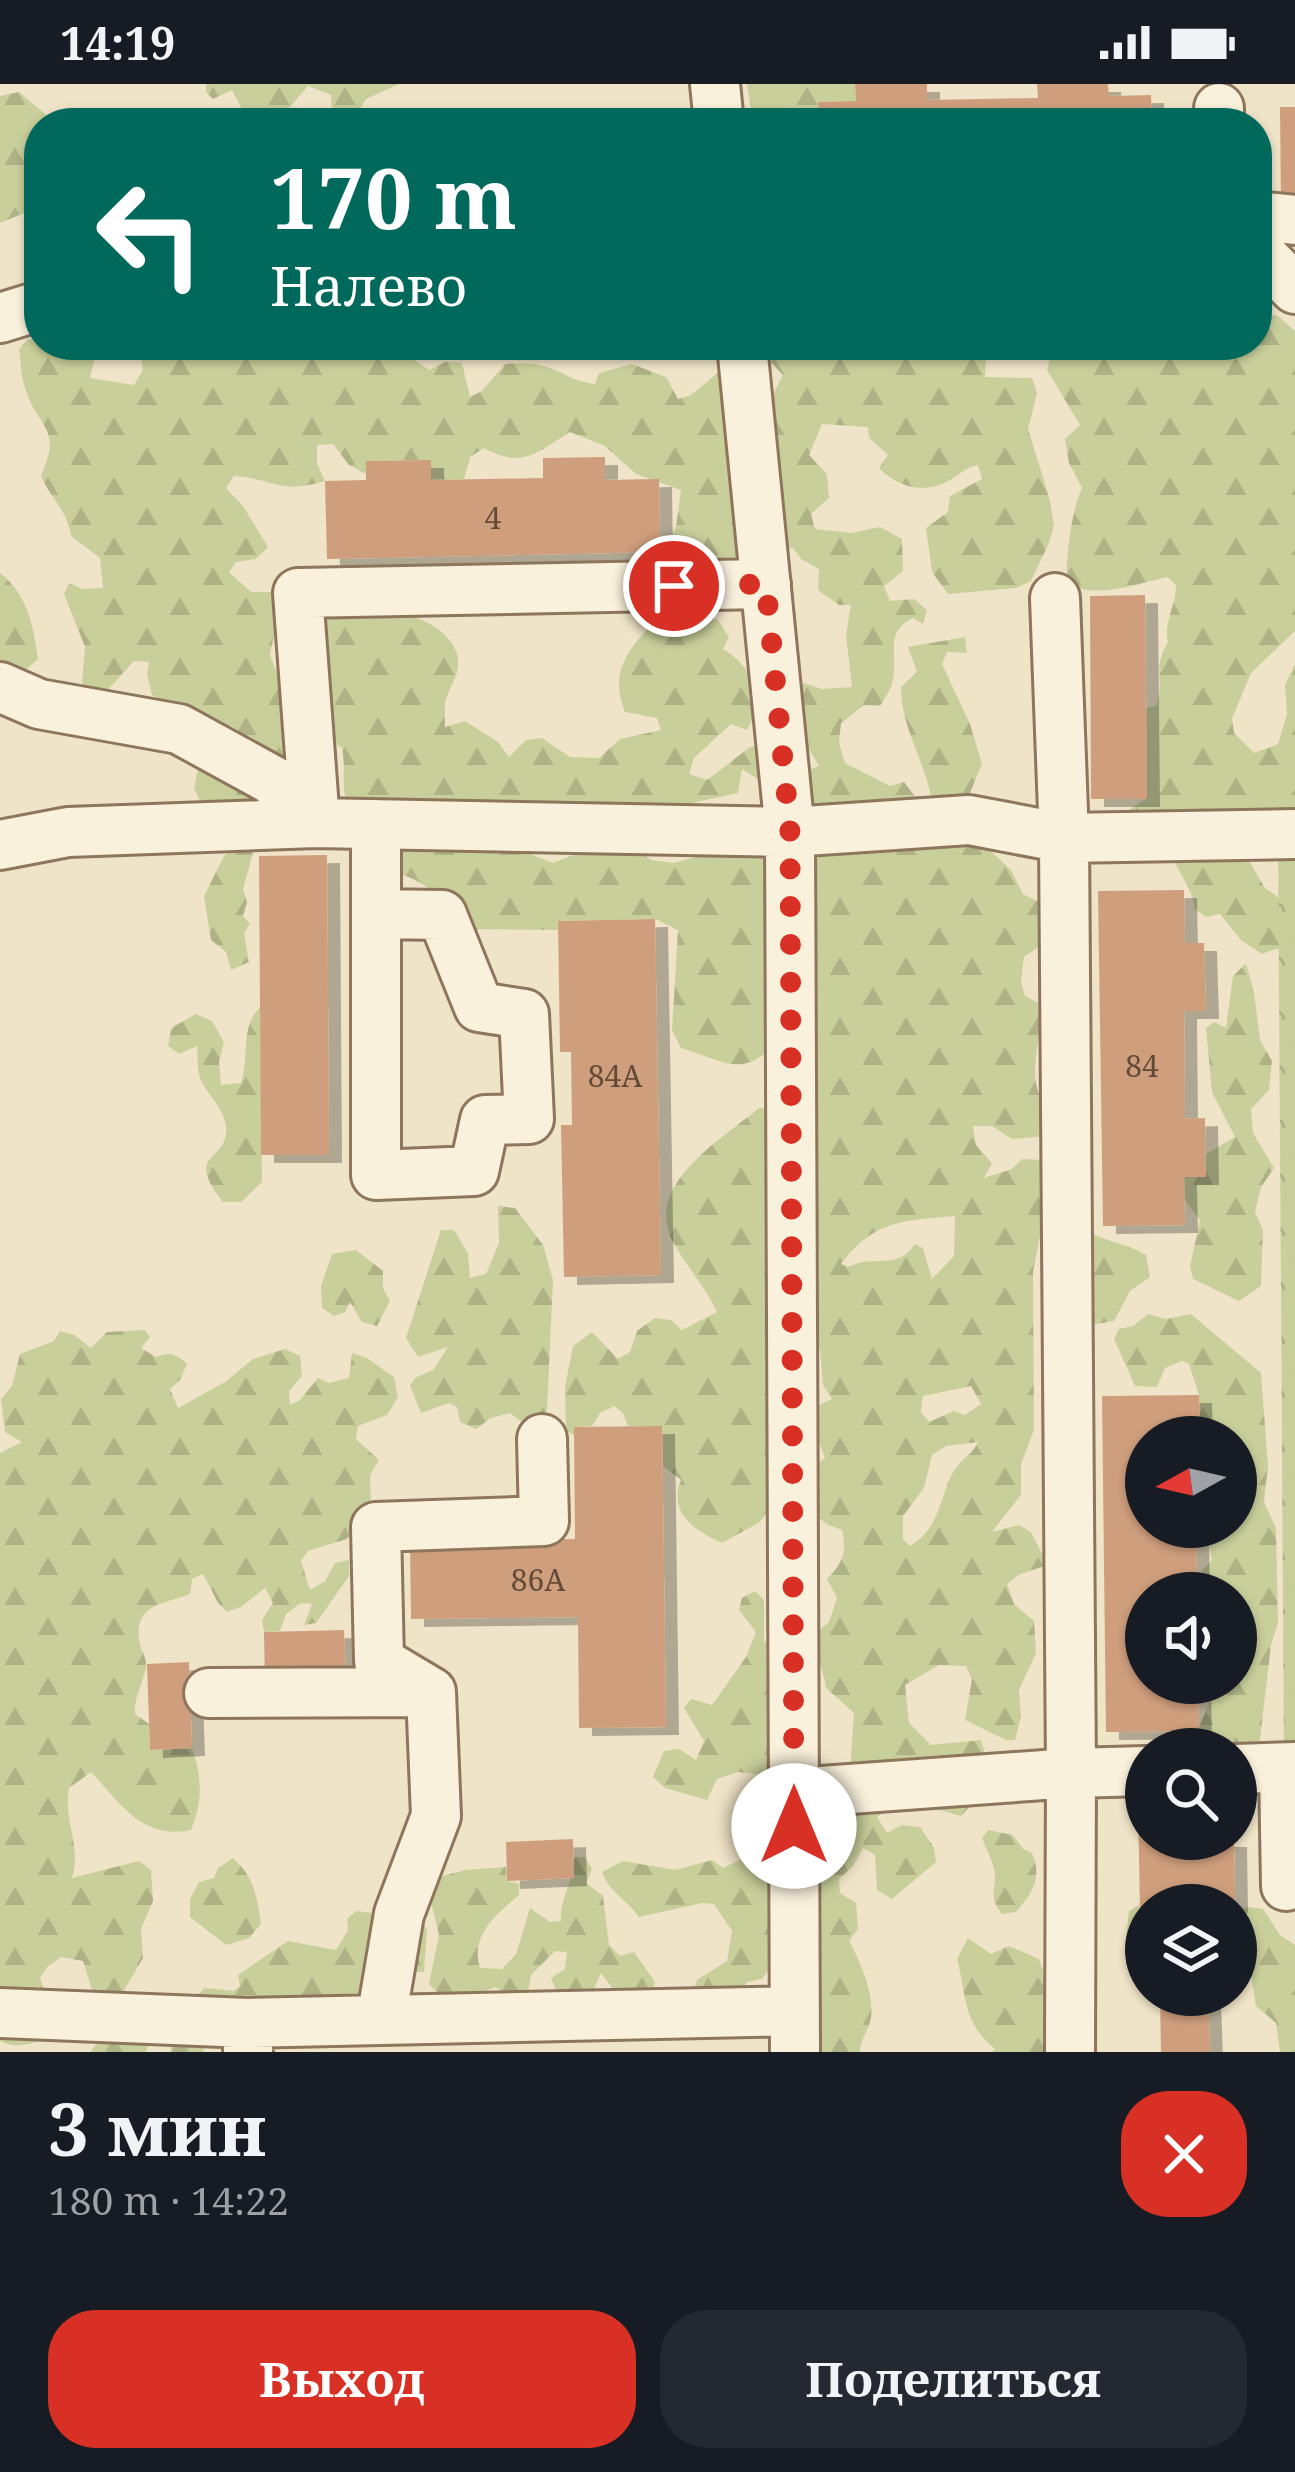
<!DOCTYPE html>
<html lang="ru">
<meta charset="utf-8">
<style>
:root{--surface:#171b24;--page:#242831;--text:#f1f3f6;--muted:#9ea1a6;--accent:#d93025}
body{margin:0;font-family:"Noto Serif",serif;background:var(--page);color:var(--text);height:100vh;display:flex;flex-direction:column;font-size:45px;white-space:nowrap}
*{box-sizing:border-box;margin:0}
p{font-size:39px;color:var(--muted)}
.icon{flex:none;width:66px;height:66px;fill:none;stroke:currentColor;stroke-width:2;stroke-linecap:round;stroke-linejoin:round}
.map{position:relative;height:1968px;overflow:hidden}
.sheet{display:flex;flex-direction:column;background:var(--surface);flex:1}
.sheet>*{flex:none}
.guide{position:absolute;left:24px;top:24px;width:1248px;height:252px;border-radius:48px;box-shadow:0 3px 9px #0004;background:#00695c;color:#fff;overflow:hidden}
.needle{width:78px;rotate:262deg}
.controls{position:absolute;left:1125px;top:1332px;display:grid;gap:24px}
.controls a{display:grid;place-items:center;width:132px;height:132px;border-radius:50%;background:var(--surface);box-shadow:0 3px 9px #0004;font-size:60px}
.pin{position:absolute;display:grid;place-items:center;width:102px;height:102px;color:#fff;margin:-51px;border:6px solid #fff;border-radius:50%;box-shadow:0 3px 12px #0007}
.me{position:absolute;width:132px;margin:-66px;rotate:0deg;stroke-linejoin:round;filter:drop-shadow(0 0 9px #0008)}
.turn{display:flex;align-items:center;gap:42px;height:252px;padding:0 48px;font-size:54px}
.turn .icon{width:156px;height:156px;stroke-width:2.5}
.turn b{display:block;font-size:84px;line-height:102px}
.round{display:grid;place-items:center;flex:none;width:126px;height:126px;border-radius:48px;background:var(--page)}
.headline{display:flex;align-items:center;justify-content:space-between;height:204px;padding:0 48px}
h1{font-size:72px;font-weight:700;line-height:90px}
.primary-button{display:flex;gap:24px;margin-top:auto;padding:24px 48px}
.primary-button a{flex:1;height:138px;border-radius:48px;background:var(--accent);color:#fff;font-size:48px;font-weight:700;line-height:138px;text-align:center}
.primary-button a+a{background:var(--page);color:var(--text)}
.status{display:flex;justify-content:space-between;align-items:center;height:84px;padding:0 60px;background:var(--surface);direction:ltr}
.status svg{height:33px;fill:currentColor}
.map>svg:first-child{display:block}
.forest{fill:url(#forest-firs);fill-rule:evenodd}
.park{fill:url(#park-crowns)}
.building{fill:#cf9f7d;filter:url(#shadow)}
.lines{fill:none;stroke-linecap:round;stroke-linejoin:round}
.minor-casing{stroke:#8d765c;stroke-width:54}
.minor{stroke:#faf1dc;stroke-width:48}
.route{stroke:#d93025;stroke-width:21;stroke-dasharray:0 37.8}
.labels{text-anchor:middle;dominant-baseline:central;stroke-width:12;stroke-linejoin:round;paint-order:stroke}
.number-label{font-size:30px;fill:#624a37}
</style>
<div class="status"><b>14:19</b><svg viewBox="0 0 49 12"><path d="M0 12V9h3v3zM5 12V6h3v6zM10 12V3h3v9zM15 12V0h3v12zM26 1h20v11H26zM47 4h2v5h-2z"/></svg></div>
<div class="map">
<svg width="1295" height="1968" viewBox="0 0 1295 1968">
<defs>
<pattern id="forest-firs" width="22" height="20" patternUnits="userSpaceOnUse" patternTransform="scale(3)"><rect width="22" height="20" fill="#c9cf9b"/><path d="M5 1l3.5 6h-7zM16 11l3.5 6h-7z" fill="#aeb285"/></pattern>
<pattern id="park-crowns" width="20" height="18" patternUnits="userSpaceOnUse" patternTransform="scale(3)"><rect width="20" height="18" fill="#c9cf9b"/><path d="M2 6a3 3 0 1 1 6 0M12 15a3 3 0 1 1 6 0" fill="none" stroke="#aeb285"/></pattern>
<filter id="shadow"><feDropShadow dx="13" dy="8" stdDeviation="0" flood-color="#0004"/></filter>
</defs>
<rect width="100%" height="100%" fill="#f0e4c8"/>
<path class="forest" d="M206,0h193l-33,15 -15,24h-14l-5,-7 -1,-21 -23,-9 -18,21 -16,9 -1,7 -28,-8 -13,-25 -19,9 -7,-7z
M747,0h108l1,17 -37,1v15l-16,6h-50z
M19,8l37,31h-17v84l-39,16v-127z
M1277,231l18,16v300l-44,42 -19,46 2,14 20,20 24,-9 9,-30 -2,-29 10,-21v160l-51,28 21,36 14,10v50l-17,6 -21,-14 -21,-26 -14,3 -11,-8c-4,-26 -21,-39 -25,-63l-43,-27 3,-10 17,-11 -2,-90 11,-2c10,-26 -5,-36 12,-64 -5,-18 8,-36 8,-57l-9,-8c-30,7 -73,23 -100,6 -2,-23 5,-75 15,-95l-13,-25 -4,-24 15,-14 -33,-55 3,-13 -3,-12h210v-28z
M28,255l11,2v4l41,4 15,6 -5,23 44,7 9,-15 -4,-22 8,-3h167l4,6c13,1 26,5 39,5 35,1 37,-13 72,14l16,-8 17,1 8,34 12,-6 23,-27c14,-1 28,-2 42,3 19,6 24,14 48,17l4,-11 33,-9 34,13 12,22 13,-4 29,-24 18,8 11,177c-29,12 -62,19 -84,-8l11,-21 5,-37 -45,-16 -31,-28 -35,-14c-34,21 -47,37 -86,16l-14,9 -6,22 -33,1 -1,-20 -63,1 -1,13 -17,-9 -16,-21 -16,1v18l8,18c-47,14 -50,-2 -91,-5l-8,12 17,18 25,41 -12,12 -20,3 -7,10 22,20h23l5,18 -9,45 40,104 -44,30 -18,21 -43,2 -11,-24 5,-23 -26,-59 -21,-11 -5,-21 2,-12 -15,-1 -30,33 -13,2 -9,-13 3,-36 -21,-53 5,-11 14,6 20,-1 -3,-30 -29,-22c-4,-26 -20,-37 -30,-60 22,-50 -3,-46 -16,-88 -4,-12 -4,-26 -6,-39z
M766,261h228l-8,12 -1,20 47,1 5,15 -9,36 22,71 4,26 -5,17 -18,38 -15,7 -68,6 -16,-22 -6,-44 22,-16 2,-16 32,-17 -4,-14c-13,3 -15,7 -26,14 -26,16 -54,9 -73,-11l9,-13 -19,-17 -1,-11 -46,-3 -13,31 18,19 2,24 -18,16 4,15 36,4 29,-6 22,12 1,32 -19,15 6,15 24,-2 13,11 -4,14 -10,-6c-29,14 -15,35 -20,61 -2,11 -7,17 -13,27l-16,-1 -23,18 -2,20 6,20 45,23 14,-4 16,21 12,-1c-6,-40 -31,-73 -31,-115l16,-15 -9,-25 57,-10 2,16 -20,-1 -5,12 28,60 12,40 -17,41 16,37 30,28 12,24 32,16 -11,33 -20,14 -3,25 4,14 15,8c4,43 -21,79 14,111l-9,21 -33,3 -20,-13h-19l3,19 16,18 -8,15 28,-9 10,-10 20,1 5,39 -14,73 1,158 -13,34v31l-29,37 27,-7 12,7 17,33 -28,9 -13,10 7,20 20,17 2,32 -17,37 2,27 -6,23h-9l-41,-20 7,-41 -6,-13 -27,-1 -34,20 4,38 22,22 50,-5c11,31 3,53 -20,76 -33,-9 -53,-20 -84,1l10,16 15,-8 18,2 14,21 2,14 -44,37 -15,-9 -2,-35 -12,-7 -10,18 -14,13 1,14 16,10 2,26 -9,12c12,21 29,61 20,84 -4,11 -8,14 -9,27h-63l11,-215 13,-10 21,2 12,-18 -4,-40 4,-58 -28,-25c-2,-19 -12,-35 -13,-53l16,-13 8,-24 -10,-19c16,-16 20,-27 15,-49l-14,-5 -23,-18 6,-39 14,-10 -8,-21 -2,-30 17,-8 -9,-14 -3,-35 -18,-16 -35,144 11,19 -18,25 -38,21c-26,-11 -55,-31 -41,-63l-18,-14 -1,-40h-34l-5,-13 -9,-7 -14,7 -8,13 -17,1 -1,8 -8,-4 -1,-44 8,-41 19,-14 26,27 12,-7 7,-21 18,-13 16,2 11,10 35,-18c-12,-26 -32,-47 -45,-72 -28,-57 52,-102 87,-132l19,2 3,-73c-37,44 -53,25 -100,11l-9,-18 6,-100 -23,-11 -96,2 -1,9 -99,-1c-24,-30 -24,-46 -64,-56 -14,-20 -51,-61 -51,-85 -1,-15 1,-25 -2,-40l-21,-14 2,-111c34,-23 120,-14 134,31 5,18 -6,30 -11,45 -2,8 -1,20 -1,28l20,-6 33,21 11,15 17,-17 16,-2 28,19 29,1 21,-19 41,-9 -4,-12 -32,-6c-19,-45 10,-70 41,-102l52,10 11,17 -6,12c24,14 29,30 37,55l-13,26 -16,-6 -37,34 -5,16 18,6 43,-33 20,-3 5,36h-16l-17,-11 -4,24 -65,14 -145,1 -18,-8 -15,26 30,26 28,11 30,-12 51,-3 17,12 23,3 52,-15 75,-75 18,-7 -21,-35 -9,-43 15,-5 18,6 30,-2 -6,-51 5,-31h-12l-21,-15 1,-21 -18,-10 -8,-11 -20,-2 -11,-130 21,-41 -18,-19zM955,1132l-1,40 -22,23 -9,-31 -8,-4c-17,27 -42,10 -67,23l-7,-3c34,-45 63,-43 114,-48zM971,1302l10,18 -16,11 -11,-4 -25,11 -8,-10 2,-16zM978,1358c-5,11 -11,13 -19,22 -21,25 -14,61 -49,82l-7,-7v-23l21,-28 8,-33 14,-9z
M0,489c28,22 33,52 38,86l-38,34z
M238,762l15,7 -10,36 4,13 -4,14 7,8 -6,9 5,29 -18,8 -5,-18 -15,-12 -7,-44 20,-40z
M1246,879l8,29 6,48 12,21 -3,29 -18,19 2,24 21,35 -13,19 -6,25 8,18 -2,56 -22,15 -46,-22 -3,-13 10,-46 -16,-21v-22h21l1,-23 29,-17 -23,-45 -6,-64 8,-6 12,6 7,-52z
M260,923l2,175 -21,20h-18c-41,-52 6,-39 3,-75 -2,-21 -21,-33 -27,-52 -2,-9 -1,-20 -2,-29l-18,8 -11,-8 3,-18 25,-14 16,7 12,21 -5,20 2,23 20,-2c9,-26 -2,-54 19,-76z
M498,1122l17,2 28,37 10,35 -6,130 -17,18 -20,-15 -19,5 -15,11 -16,-7 -3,-15 -8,-4 -28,10 -11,-27 5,-8 18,-8 15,-23 -30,10 -12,-19 35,-108h13l14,23 2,25 16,-4 13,-31z
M1091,1149c19,10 38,11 55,22l4,22 -20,14 -16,30 -23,4 -9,-89z
M356,1166l27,21v17l7,13 -13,25 -15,-4 -12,-20 -5,10 -11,4 -12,-8 -1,-22 11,-32z
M1148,1230l17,5 26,-5 70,59 7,93 -4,36 12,26 2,95 -7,22 -11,94 -18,30 6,34 -12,15v-69h-35l-8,-8 25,-58h18v-90h-39v-17l15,-16 -7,-33h31v-90l-36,-1 -1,-41 -10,-31 -7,-3 -17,7 -8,19 -22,-1 -21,-47 5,-10 14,-3z
M145,1246l5,7 -9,11 15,9c14,-6 20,-3 31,7l-7,16 -10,9 8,19 47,-26 28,-23 32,-10 15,7 2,20 -13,15 1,14 10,-5 18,-22 11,5 20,-5 3,-25 15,5 27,19 4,20 -11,18 -29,11 -2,13 23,21 -9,15 1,33 -24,31 -39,12 -7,10 9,29 15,-9 10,-18 14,-3v16l-33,47 -12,2 8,-21 -11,-1 -15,11 -6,17 -16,1 -2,-12 11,-17 -8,-15 -24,19 -14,5 -9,-9 -15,-29 -11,5 -2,15c-24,10 -55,9 -51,45 1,10 8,18 7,28 -3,17 -12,29 -11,47l14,10 1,26 42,-2c10,27 11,55 -1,82 -49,10 -70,-26 -100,-58l-22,16c-6,30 13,60 3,90l67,-17 12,9 2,31 -12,28 2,29 -27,46 -14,-2 -11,-15 -8,-26 -22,-4 -14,10 -7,11 7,20 4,39c-17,6 -34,13 -51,4v-588l22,-11 -17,-10 -4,-33 11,-13 8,-32 34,-13 6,-10 14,4 17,13 16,-16z
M755,1507l9,9v42l15,5 -7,129 -34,-4 -21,7 -10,21 -42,-12 -12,-11 11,-26 15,-2 17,11 8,-19 -20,-33 7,-9 21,6 34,-48 10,-25 -17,-22 3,-12z
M988,1746l25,5 10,14 9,4c11,25 0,40 -16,59l-14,2c-12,-14 -8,-20 -7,-37 0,-13 -9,-28 -13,-39z
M764,1761l9,24 1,94 -12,16 -15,3 -6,16 -49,-3 5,-15 30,-19 5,-30 -18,-27 -12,-1 -63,14c-12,-17 -31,-26 -37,-45l21,-11 52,9 37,-10 11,8 21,-10 5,-11z
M574,1773h11l7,12 -6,14 17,13 6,49 11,11 14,-4 21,30 -3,13 -32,3 -19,-25 -14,31 -27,-3 -9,-23 14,-9 2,-17 -12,-1 -24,24 -4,23 -21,-4 -11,-7 -11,5 -4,14c-22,-4 -35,-4 -51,-22l10,-49 -9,-37 2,-19 33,-9 41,-3 1,14 12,3v11c-23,20 -49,40 -39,73l22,1 14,-15 14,-46 20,14 11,-1c-2,-22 13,-39 13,-64z
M233,1774c21,19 24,38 28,66l-12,14 -23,7 -36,-28v-18l9,-17 15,-4 4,-10z
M1139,1821l1,7h6v65l-17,-7 -3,-31 3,-28z
M1249,1823l14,2 17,26 15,10v107h-15l-4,-29 -20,-17 -7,-42h-13v-53z
M356,1827l62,7 9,11 -3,43 -25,-1 -45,29 -148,36 -3,16h-32l-1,-9 -20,-5 -4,14h-55c14,-23 36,-47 60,-60l18,9h21l15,-13 29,3 6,-5 -2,-11 50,-34 48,9 12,-20 -1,-11z
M968,1854l23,16 18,-8 30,13 11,32 1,61h-59l3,-3c-33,-27 -28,-52 -38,-90z"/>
<path class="park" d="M1278,750h17v933l-11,1z"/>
<path class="building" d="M855,0h72v16l111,-2 -1,-14h71l1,12 42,-1 1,28h-333l-1,-21 38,-1z
M1280,23h15v100h-14z
M273,32h59v7h-59z
M139,33h51v6h-51z
M605,373v23l54,-1 1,73 -333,7 -2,-78 41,-1v-19l65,-1v20l112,-2v-20z
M1145,511l2,204h-56l-1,-203z
M327,771l2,300h-68l-2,-299z
M1184,806l1,53h19l2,68h-22l1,108 20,-1 1,59h-22l1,48 -82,1 -5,-335z
M655,835l6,356 -97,2 -3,-152h11l-1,-73h-11l-2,-131z
M1199,1311l1,42h-54v90h50l1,66h-51v90h52l1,48 -93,1 -4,-336z
M662,1342l4,301 -87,1 -1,-111 -167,2 -1,-77 165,-3 -1,-112z
M344,1546l2,53 -81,3 -1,-54z
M189,1578l3,86 -42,2 -3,-86z
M1138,1719h8v36h88l1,66h-89v7h-6z
M573,1755l1,39 -67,3 -1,-39z
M1160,1911h48l2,57h-49z"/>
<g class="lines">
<defs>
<path id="minor" d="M715,0l4,39
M1219,24v15
M1257,132l38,4
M1257,166l38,39
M0,234l39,-12
M742,261l48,487 5,1220
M0,603l39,17 140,25 93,51 43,43
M315,739l-17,-230 468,-9
M0,761l68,-13 247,-9 475,9 179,-12 95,18 -9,-240
M376,830l66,1 37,92 45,7 5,105 -44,1 -11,51 -98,4v-351
M209,1609l222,-1
M1284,1684l2,118
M1236,1685l59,-2
M1146,1687l-75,2 -7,-935 231,-4
M794,1709l277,-20 -1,279
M0,1929l248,10v29
M381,1936l18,-106 37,-98 -5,-124 -52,-31 -3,-134 168,-6 -2,-82
M248,1939l547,-12"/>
</defs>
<use href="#minor" class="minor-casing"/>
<use href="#minor" class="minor"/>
</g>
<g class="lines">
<path class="route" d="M674,502l92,-2 24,248 4,994"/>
</g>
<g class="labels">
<g class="number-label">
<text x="493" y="433">4</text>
<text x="1142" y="981">84</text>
<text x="615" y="991">84А</text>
<text x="538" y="1495">86А</text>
</g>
</g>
</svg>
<div class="controls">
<a><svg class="needle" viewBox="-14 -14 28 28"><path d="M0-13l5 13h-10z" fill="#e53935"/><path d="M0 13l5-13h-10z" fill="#9ea1a6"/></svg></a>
<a><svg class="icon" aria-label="sound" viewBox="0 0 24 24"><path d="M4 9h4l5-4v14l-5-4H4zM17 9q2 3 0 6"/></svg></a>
<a><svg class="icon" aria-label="search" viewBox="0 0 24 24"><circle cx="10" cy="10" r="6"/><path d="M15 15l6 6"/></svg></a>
<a><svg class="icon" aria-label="layers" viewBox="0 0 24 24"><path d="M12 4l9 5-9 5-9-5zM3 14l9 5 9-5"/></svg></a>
</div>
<div class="pin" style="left:674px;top:502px;background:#d93025"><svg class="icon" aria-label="arrive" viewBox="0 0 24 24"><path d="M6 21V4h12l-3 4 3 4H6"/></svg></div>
<svg class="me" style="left:794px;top:1742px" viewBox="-20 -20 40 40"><circle r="19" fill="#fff"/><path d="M0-13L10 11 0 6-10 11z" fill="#d93025"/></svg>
<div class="guide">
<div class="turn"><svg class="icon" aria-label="left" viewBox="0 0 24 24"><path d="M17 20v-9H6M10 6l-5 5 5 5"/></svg><div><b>170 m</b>Налево</div></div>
</div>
</div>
<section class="sheet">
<div class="headline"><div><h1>3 мин</h1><p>180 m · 14:22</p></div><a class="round" style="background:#d93025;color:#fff"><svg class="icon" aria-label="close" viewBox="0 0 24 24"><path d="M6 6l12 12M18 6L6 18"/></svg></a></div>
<div class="primary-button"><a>Выход</a><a>Поделиться</a></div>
</section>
